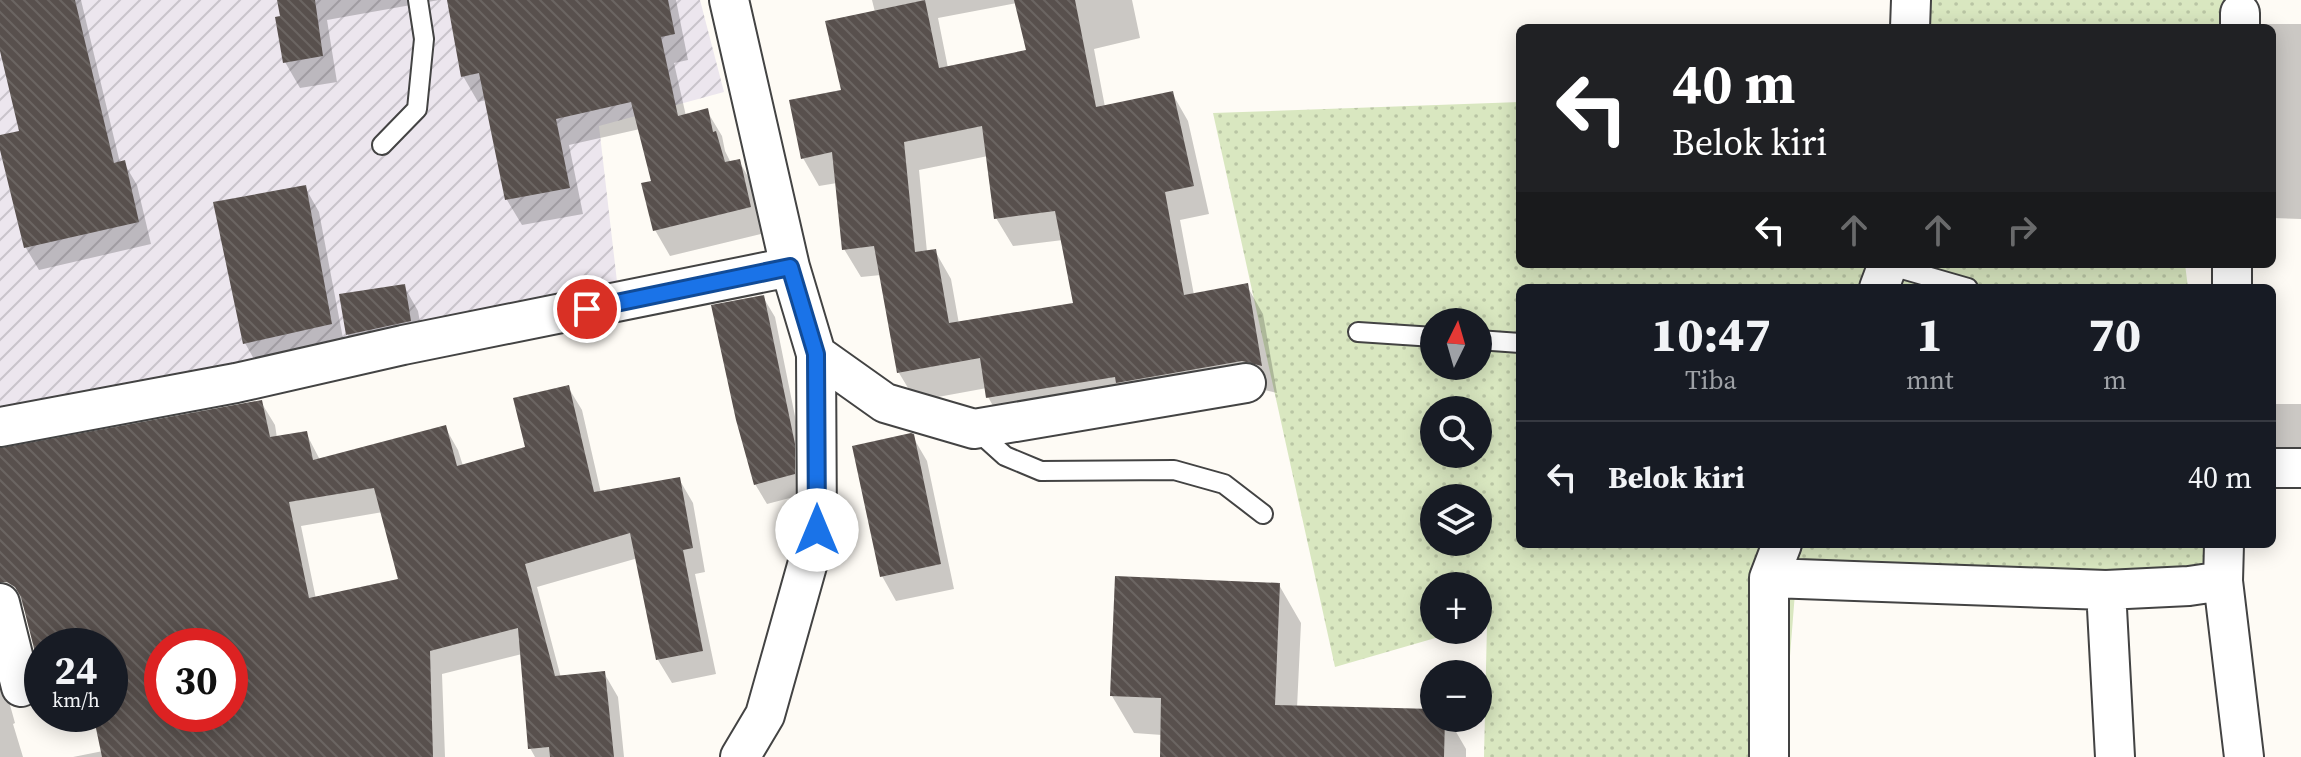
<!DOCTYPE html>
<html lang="id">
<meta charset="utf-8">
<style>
:root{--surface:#171b24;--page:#242831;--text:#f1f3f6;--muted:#9ea1a6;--line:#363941}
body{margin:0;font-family:"Source Serif 4",serif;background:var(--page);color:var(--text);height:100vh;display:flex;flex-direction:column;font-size:30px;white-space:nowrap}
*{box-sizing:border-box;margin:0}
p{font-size:26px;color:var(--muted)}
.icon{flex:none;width:44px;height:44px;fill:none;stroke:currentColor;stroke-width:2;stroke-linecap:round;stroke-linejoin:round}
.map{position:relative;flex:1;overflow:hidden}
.side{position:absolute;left:1516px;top:284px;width:760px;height:264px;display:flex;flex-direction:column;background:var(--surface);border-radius:12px;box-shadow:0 4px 20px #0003}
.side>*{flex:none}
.banner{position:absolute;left:1516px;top:24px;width:760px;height:244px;border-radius:12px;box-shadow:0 4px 20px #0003;background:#202124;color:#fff;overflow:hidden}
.needle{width:52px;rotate:5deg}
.buttons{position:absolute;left:1420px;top:308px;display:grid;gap:16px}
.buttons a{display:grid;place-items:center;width:72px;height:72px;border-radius:50%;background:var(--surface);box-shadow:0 4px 20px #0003;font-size:40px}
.speed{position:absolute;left:24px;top:628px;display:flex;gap:16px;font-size:40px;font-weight:700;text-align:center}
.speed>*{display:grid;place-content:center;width:104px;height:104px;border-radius:50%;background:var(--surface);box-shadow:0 4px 20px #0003;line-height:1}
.speed small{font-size:20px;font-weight:400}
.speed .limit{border:12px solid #d22;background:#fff;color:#111}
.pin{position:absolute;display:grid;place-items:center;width:68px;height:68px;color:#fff;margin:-34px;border:4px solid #fff;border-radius:50%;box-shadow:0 2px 8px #0007}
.me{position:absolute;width:88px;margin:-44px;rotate:0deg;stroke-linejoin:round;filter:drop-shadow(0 0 6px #0008)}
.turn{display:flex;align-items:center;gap:28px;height:168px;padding:0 24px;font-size:36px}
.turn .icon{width:104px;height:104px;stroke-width:2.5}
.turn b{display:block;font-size:56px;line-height:68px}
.lanes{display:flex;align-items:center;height:76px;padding:0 24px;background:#0003;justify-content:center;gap:40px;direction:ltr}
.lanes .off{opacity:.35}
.eta{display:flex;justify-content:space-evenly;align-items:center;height:136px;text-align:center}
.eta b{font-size:48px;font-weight:800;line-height:56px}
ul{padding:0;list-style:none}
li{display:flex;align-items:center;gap:24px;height:112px;padding:0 24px;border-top:2px solid var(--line)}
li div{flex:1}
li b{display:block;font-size:30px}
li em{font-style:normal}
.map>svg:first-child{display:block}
.industrial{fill:url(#industrial-furrows)}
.grass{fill:url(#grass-dots);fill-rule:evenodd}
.shadow{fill:#0003;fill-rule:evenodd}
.building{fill:url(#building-back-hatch);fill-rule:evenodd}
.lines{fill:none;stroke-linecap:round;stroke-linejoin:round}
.service-casing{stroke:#434343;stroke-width:22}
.minor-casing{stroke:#434343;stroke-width:42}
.service{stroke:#fff;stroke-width:18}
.minor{stroke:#fff;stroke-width:38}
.route-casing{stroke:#114b97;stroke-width:20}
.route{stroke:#1a73e8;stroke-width:14}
</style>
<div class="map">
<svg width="2301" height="757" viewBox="0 0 2301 757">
<defs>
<pattern id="industrial-furrows" width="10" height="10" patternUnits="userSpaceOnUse" patternTransform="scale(2)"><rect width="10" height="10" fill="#ece6ee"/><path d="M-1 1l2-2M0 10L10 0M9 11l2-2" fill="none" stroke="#c9c4cb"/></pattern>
<pattern id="grass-dots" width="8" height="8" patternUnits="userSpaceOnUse" patternTransform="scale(2)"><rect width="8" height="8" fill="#d9e7c0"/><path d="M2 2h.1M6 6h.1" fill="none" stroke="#b9c5a4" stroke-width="1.8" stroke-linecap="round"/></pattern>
<pattern id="building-back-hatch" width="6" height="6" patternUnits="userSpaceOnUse" patternTransform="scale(2)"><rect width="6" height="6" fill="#58504d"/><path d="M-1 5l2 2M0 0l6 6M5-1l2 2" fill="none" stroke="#6b6562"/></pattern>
</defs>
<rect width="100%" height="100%" fill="#fefbf5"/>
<path class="industrial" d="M0,0h700l24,92 -125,34 20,173 -619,108z"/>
<path class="grass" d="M1902,0h331v28h-331z
M1520,102v162h665l3,24h-668v256h693l4,34 -421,2 -14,177h-298l3,-133 -9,2v-40h-44v44h29l-128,37 -122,-554zM1434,322h44v44h-44zM1434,410h44v44h-44zM1434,498h44v44h-44z"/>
<path class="shadow" d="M0,0h81l39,163h4l13,22 14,59 -112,26 -13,-22 -26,-107v-4l21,-5 -21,-90z
M279,0h160l-112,20 10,62 -37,6 -15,-26z
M447,0h229l12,60 -14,3 12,53 21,-5 15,25 3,15 6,12 8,-2 15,26 11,46 -95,23 -15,-26 -1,-48 -14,-53 -71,16 14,69 -61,11 -15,-25 -21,-100 -8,2 -15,-26z
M872,0h260l8,38 -46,11 11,58 67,-14 16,28 21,93 -29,6 14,75 53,-9 16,28 14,79 -17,-4 -256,36 -16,-28 -1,-9 -71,13 -17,-28 -18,-98 -20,2 -17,-28 -7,-66 -18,3 -16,-28 40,-67 32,-79zM1017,3l11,49 -80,16 -10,-50zM988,156l8,62 17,28 50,-6 12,64 -116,20 -8,-45 -16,-28 -8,1 -8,-82z
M2264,24h37v195l-29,-1v-190h-9z
M305,187l14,25 26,137 -86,19 -14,-25z
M404,286l14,25 6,34 -62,14 -14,-24 -7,-39z
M763,297l12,20 30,149v28l-38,10 -12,-20z
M568,387l14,23 19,83 78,-14 14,24 12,69 -10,2 21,100 -44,9 -14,-23 -20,-102 -101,29 24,91 43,-5 14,24 6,60h-89l-5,-9 -8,-94 -80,20 3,83h-372l30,-6 -8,-37h15v-68h-68v26l-16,-64 -4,-3h-13l-9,5v-160l261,-48 14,23 2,13 29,-5 14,27 125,-33 13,23 5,16 64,-18zM383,512l18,68 -85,19 -15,-73zM162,646h68v68h-68z
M2272,404h29v57h-29z
M913,437l14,24 27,128 -58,12 -14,-25z
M1279,585l22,38 -4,85 137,3v7h14l18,31v8h-304v-22l-28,-2 -22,-37z
M0,669l15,54 -2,1 10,33h-23z"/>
<path class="building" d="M0,0h75l39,163 11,-3 14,62 -115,26 -24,-98v-15l19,-4 -19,-80z
M277,0h38l8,56 -40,7 -8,-46 5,-1z
M447,0h221l7,34 -14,3 17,79 30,-8 5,24 3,-1 9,31 15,-3 11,48 -98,24 -12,-48 10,-2 -20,-79 -75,17 14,69 -65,12 -26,-127 -18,4z
M925,0l14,68 87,-18 -12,-50h61l21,107 77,-16 21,95 -29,6 19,103 64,-12 14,83 -20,-5 -126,22 -1,-6 -129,21 -6,-40 -83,15 -23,-127 -32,4 -10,-98 -31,7 -12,-59 52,-10 -16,-69zM982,126l12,93 61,-8 18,92 -124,20 -13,-74 -21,3 -11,-110z
M306,185l26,139 -89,20 -30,-142z
M405,284l6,37 -65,14 -7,-41z
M764,295l31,149v30l-41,11 -18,-65 -25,-115z
M569,385l25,107 86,-15 13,71 -10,2 20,101 -47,9 -26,-127 -105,31 30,112 50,-5 9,86h-64l-1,-10 -21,2 -10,-121 -88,23 3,106h-331l-9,-43h17v-68h-68v34l-21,-83 -6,-10 -8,-5h-7v-134l262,-48 8,37 37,-6 6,29 133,-35 11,41 68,-19 -12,-49zM374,488l24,91 -89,19 -20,-96zM162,646h68v68h-68z
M911,433l3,1 27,130 -61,13 -28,-131z
M1115,576l165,7 -5,122 159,4v9h11l-1,39h-284l1,-59 -51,-2z"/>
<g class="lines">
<defs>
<path id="service" d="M382,145l35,-36 7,-70 -6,-39
M1888,265l80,23
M1358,332l76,5
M1478,340l42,3
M975,429l30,27 36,15 133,-1 50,14 39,30"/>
<path id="minor" d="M729,0l61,267 26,87 1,176 -52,185 -25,42
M1910,28l1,-28
M2240,28v-15
M1879,288l9,-24
M2232,288v-24
M816,354l69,49 89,26 272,-46
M0,427l236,-44 167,-38 387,-78
M2272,468h29
M1769,578l337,12 83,-4 34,-5 1,-37
M2223,581l21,176
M2106,590l9,167
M0,603l21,84
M1769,757v-179l13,-34"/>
</defs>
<use href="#service" class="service-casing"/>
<use href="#minor" class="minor-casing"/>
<use href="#service" class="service"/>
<use href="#minor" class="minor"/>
</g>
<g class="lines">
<defs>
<path id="route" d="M587,309l203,-42 26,87 1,176"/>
</defs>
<use href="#route" class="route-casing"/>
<use href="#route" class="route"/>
</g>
</svg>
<div class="buttons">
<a><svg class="needle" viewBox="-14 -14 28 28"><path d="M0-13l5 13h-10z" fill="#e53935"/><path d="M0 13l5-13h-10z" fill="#9ea1a6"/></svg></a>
<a><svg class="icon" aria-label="search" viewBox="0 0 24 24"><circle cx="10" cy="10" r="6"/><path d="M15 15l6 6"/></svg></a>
<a><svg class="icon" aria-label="layers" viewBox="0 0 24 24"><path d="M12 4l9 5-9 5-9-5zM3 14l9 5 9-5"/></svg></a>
<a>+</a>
<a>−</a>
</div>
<div class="speed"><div>24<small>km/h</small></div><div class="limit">30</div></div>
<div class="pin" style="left:587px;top:309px;background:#d93025"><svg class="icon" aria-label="arrive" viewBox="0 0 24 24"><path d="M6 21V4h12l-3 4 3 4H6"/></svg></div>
<svg class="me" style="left:817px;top:530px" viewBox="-20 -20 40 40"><circle r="19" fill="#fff"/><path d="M0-13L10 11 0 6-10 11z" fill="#1a73e8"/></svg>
<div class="banner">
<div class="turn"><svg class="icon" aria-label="left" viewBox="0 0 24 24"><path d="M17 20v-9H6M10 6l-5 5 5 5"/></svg><div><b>40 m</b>Belok kiri</div></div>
<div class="lanes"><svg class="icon" aria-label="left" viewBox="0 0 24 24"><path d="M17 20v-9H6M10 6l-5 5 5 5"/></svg><svg class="icon off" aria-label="ahead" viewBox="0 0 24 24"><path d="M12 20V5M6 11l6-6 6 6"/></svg><svg class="icon off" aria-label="ahead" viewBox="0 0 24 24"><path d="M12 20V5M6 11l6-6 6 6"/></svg><svg class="icon off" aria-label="right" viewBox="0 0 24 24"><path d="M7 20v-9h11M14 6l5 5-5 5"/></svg></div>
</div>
<section class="side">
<div class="eta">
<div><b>10:47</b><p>Tiba</p></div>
<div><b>1</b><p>mnt</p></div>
<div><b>70</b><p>m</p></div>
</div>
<ul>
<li><svg class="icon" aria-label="left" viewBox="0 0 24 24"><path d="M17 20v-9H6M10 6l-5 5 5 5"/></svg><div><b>Belok kiri</b></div><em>40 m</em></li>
</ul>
</section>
</div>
